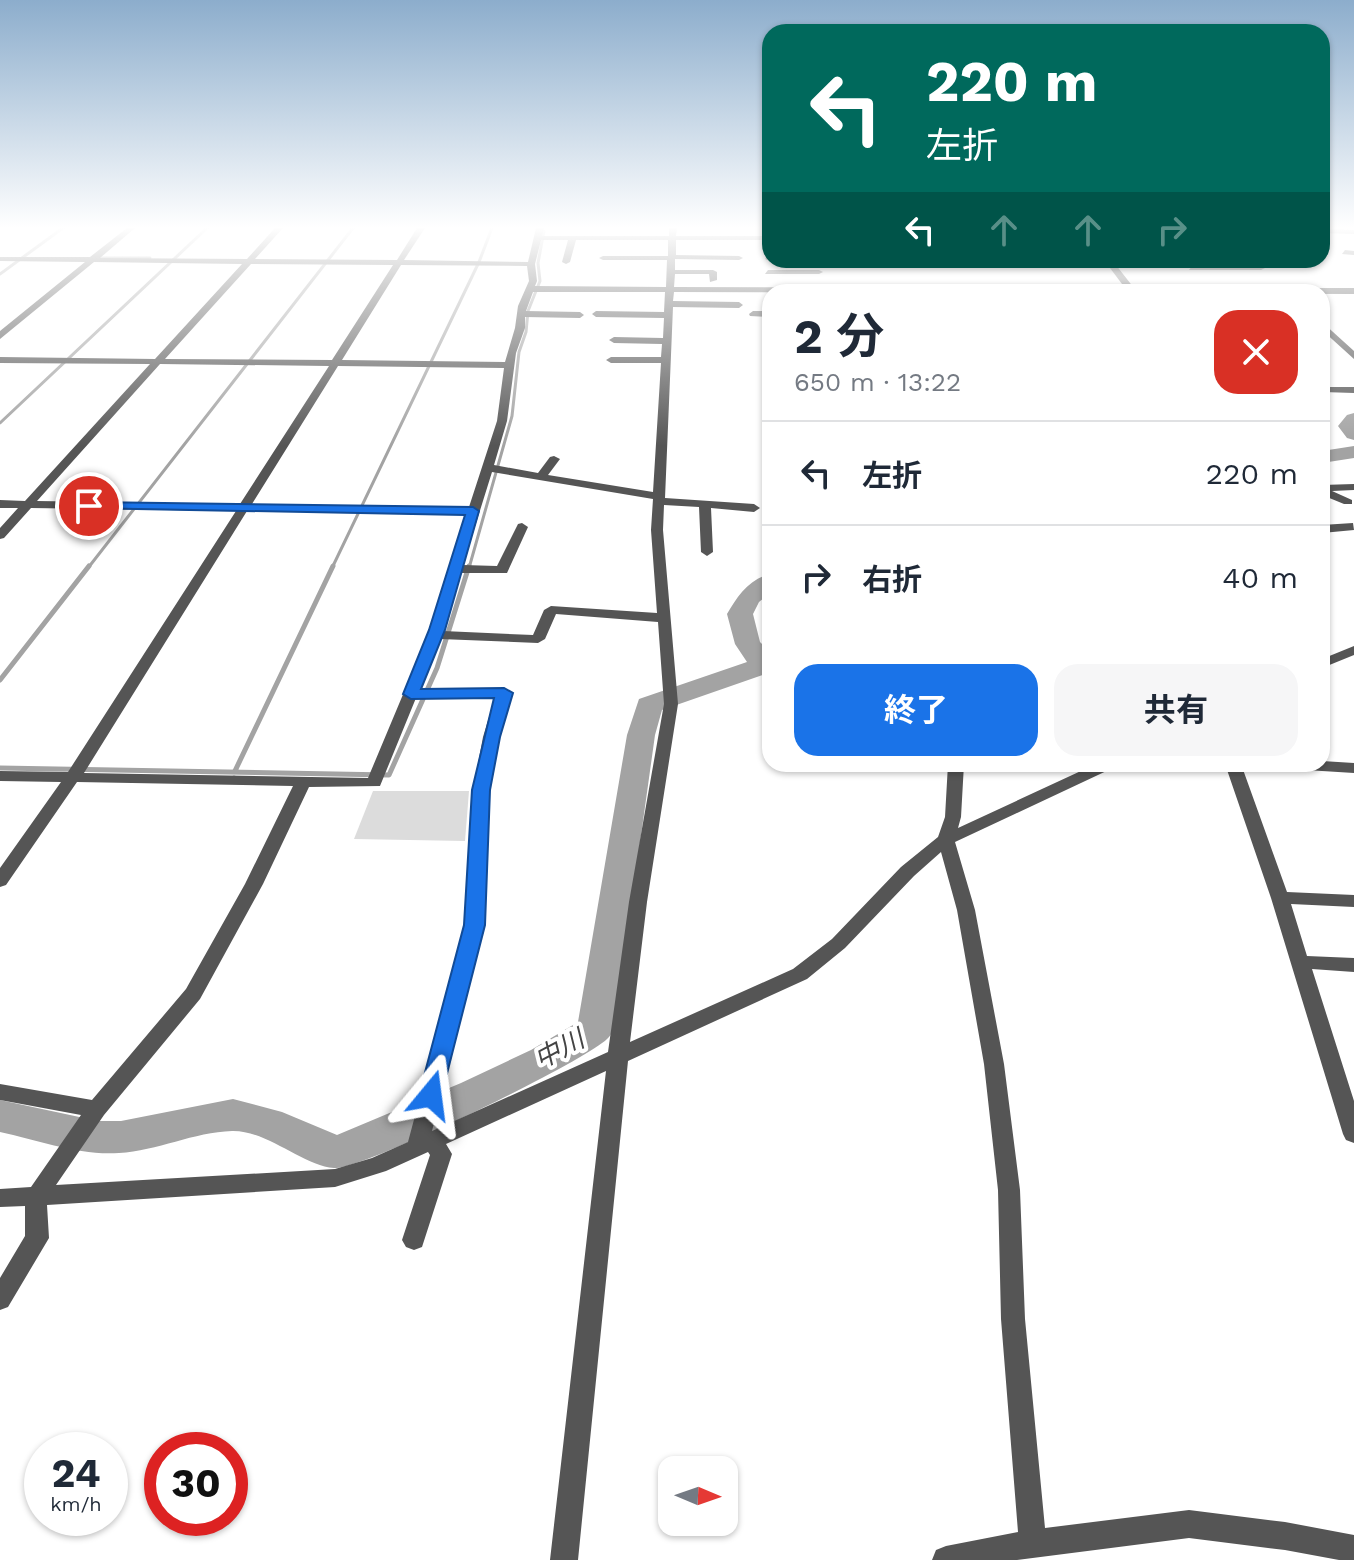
<!DOCTYPE html>
<html lang="ja">
<meta charset="utf-8">
<style>
:root{--surface:#fff;--page:#f6f6f7;--text:#1f2937;--muted:#747a83;--line:#e0e1e3;--accent:#1a73e8}
body{margin:0;font-family:"Work Sans","Noto Sans JP",sans-serif;background:var(--page);color:var(--text);height:100vh;display:flex;flex-direction:column;font-size:30px;white-space:nowrap}
*{box-sizing:border-box;margin:0}
p{font-size:26px;color:var(--muted)}
.icon{flex:none;width:44px;height:44px;fill:none;stroke:currentColor;stroke-width:2;stroke-linecap:round;stroke-linejoin:round}
.map{position:relative;flex:1;overflow:hidden}
.sheet{position:absolute;left:762px;top:284px;width:568px;height:488px;display:flex;flex-direction:column;background:var(--surface);border-radius:24px;box-shadow:0 2px 6px #0004}
.sheet>*{flex:none}
.banner{position:absolute;left:762px;top:24px;width:568px;height:244px;border-radius:24px;box-shadow:0 2px 6px #0004;background:#00695c;color:#fff;overflow:hidden}
.needle{width:52px;rotate:92deg}
.controls{position:absolute;left:658px;top:1456px;display:grid;gap:16px}
.controls a{display:grid;place-items:center;width:80px;height:80px;border-radius:16px;background:var(--surface);box-shadow:0 2px 6px #0004;font-size:40px}
.speed{position:absolute;left:24px;top:1432px;display:flex;gap:16px;font-size:40px;font-weight:700;text-align:center}
.speed>*{display:grid;place-content:center;width:104px;height:104px;border-radius:50%;background:var(--surface);box-shadow:0 2px 6px #0004;line-height:1}
.speed small{font-size:20px;font-weight:400}
.speed .limit{border:12px solid #d22;background:#fff;color:#111}
.pin{position:absolute;display:grid;place-items:center;width:68px;height:68px;color:#fff;margin:-34px;border:4px solid #fff;border-radius:50%;box-shadow:0 2px 8px #0007}
.me{position:absolute;width:88px;margin:-44px;rotate:16deg;stroke-linejoin:round;filter:drop-shadow(0 0 6px #0008)}
.turn{display:flex;align-items:center;gap:28px;height:168px;padding:0 32px;font-size:36px}
.turn .icon{width:104px;height:104px;stroke-width:2.5}
.turn b{display:block;font-size:56px;line-height:68px}
.lanes{display:flex;align-items:center;height:76px;padding:0 32px;background:#0003;justify-content:center;gap:40px;direction:ltr}
.lanes .off{opacity:.35}
.round{display:grid;place-items:center;flex:none;width:84px;height:84px;border-radius:24px;background:var(--page)}
.summary{display:flex;align-items:center;justify-content:space-between;height:136px;padding:0 32px}
h1{font-size:48px;font-weight:700;line-height:60px}
.primary-button{display:flex;gap:16px;margin-top:auto;padding:16px 32px}
.primary-button a{flex:1;height:92px;border-radius:24px;background:var(--accent);color:#fff;font-size:32px;font-weight:700;line-height:92px;text-align:center}
.primary-button a+a{background:var(--page);color:var(--text)}
ul{padding:0;list-style:none}
li{display:flex;align-items:center;gap:24px;height:104px;padding:0 32px;border-top:2px solid var(--line)}
li div{flex:1}
li b{display:block;font-size:30px}
li em{font-style:normal}
.map>svg:first-child{display:block}
.green{fill:#dcdcdc}
.lines{fill:none;stroke-linecap:round;stroke-linejoin:round}
.stream-far1{stroke:#a3a3a3;stroke-width:3}
.stream{stroke:#a3a3a3;stroke-width:5}
.river{fill:#a3a3a3;fill-rule:evenodd}
.minor{fill:#555;fill-rule:evenodd}
.route{fill:#1a73e8;stroke:#114b97;stroke-width:2}
.labels{text-anchor:middle;dominant-baseline:central;stroke-width:8;stroke-linejoin:round;paint-order:stroke}
.water-label{font-size:26px;font-style:italic;fill:#444;stroke:#fff}
</style>
<div class="map">
<svg width="1354" height="1560" viewBox="0 0 1354 1560">
<rect width="100%" height="100%" fill="#fff"/>
<path class="green" d="M373,791h96l-4,50 -111,-2z"/>
<g class="lines">
<path class="stream-far1" d="M96,258h54
M0,274l63,-46
M0,423l207,-195
M88,568l265,-340
M332,568l147,-306 13,-34
M469,568l43,-152 7,-64 7,-20 2,-21 12,-30 -2,-18 6,-32"/>
<path class="stream" d="M0,680l89,-114
M0,768l389,7 48,-107 32,-102
M234,773l99,-207"/>
<path class="river" d="M1354,413v27l-7,-2 -9,-12 9,-11z
M1354,446v12l-32,5v-12z
M770,574v19l-11,9 -6,12 7,28 10,10 -2,21 -106,37 -7,25 -41,294c-1,2 -5,9 -7,10 -23,23 -245,131 -273,129 -31,-2 -67,-38 -102,-37 -38,1 -75,20 -113,22 -39,3 -81,-13 -119,-21v-32l98,21h23l112,-22 49,13 55,23 124,-52 70,-33 47,-28 49,-287 12,-36 108,-37 -12,-18 -8,-30c10,-17 22,-35 43,-40z"/>
<path class="minor" d="M127,228h8l-35,30 147,1 28,-31h8l-28,31 142,1 20,-32h8l-21,32 124,2 8,-34h8l-2,8h127v-8h8l-1,8h94v4h-94v15l63,1 4,2 -4,2 -64,-1v11h38l4,2v8l-7,2 -1,-8h-34l-1,13 451,1 -21,-28h8l22,28h220v6l-680,-2 -1,9 66,1 4,3 -4,3 -66,-1 -8,191 89,6 6,4 -6,4 -43,-4 2,44 -6,4 -6,-4 -2,-45 -35,-2 -1,25 15,174 -31,198 -17,140 163,-73 39,-30 69,-72 37,-30 7,-20 3,-53h16l-3,53 -3,11 138,-64h21l-2,3 -160,75 20,68 29,154 16,126 5,129 20,209 144,-18 96,12 69,13v25h-15l-54,-10 -96,-12 -172,22h-85l4,-10 10,-4 72,-14 -17,-213 -3,-129 -14,-126 -27,-154 -16,-58 -27,24 -69,72 -38,31 -179,82 -50,499h-28l56,-489 -160,73 6,10 -30,93 -8,3 -8,-3 -4,-7 28,-85 -2,-3 -42,19 -51,16 -288,18 2,33 -41,69 -8,3v-32l25,-42v-30l-25,1v-18l31,-2 50,-72 -81,-15v-16l92,16 94,-111 59,-105 48,-98 -216,-4 -71,103 -6,2v-19l61,-86 -61,-1v-10l68,1 168,-261 -205,-3 -27,30 -4,1v-11l18,-20h-18v-8l25,1 125,-137 -150,-1v-6l155,2 87,-95 -148,-2 -94,77v-8l85,-69 -85,-1v-4h90zM541,240h27l-6,22 4,2 4,-2 6,-22h92v16h-65l-4,2 4,2h64l-1,27 -131,-1 2,-5 -2,-17zM251,264l142,1 -61,95 -167,-1zM401,265l126,1 2,15 -11,25 -3,22 -10,34 -163,-2zM533,292h132l-1,20 -68,-1 -4,3 4,3 68,1 -1,20 -49,-1 -5,3 5,3 48,1 -1,13h-50l-5,3 5,3h50l-8,129 -105,-17 12,-16 -6,-3 -4,1 -12,16 -44,-8 13,-44 9,-68 9,-25v-11l55,1 4,-3 -4,-3 -54,-1zM160,364l169,2 -89,138 -203,-3zM338,366l166,2 -7,53 -28,86 -217,-3zM492,472l161,27 -2,31 6,83 -106,-7 -7,4 -11,25 -90,-4 18,-58h46l21,-46 -6,-4 -4,1 -21,42 -34,-1zM247,511l220,3 -37,116 -62,148 -284,-5zM556,614l102,8 6,82 -35,198 -21,150 -176,79 52,-206 5,-135 10,-53 12,-44 -7,-4 -84,1 20,-51 98,4 7,-4zM495,697l-12,40 -10,53 -7,135 -58,217 -36,16 -37,11 -279,16 48,-70 96,-116 63,-115 46,-97 71,-1 36,-88z
M1322,229l32,1v4l-32,-1z
M1345,250l9,1v4l-12,-1z
M769,256l1,4h2h-6l-1,-2z
M1322,258l2,2 -4,2h-46l-4,-2z
M964,263l49,1 4,2 -4,2 -52,-1z
M818,264h67l4,2 -4,2h-70z
M1192,266h69l4,2 -4,2h-72z
M768,270h51l4,2 -4,2h-54z
M753,311h17v6l-20,-1 -1,-2z
M1322,322l32,29v8l-32,-29z
M1327,387h27v6l-31,-1v-4z
M1354,484v6l-22,1 20,9v4h-8l-22,-9v-10z
M1353,523l1,7 -32,3v-8z
M1354,646v9l-32,13v-9z
M1322,761l32,2v10l-64,-4 -8,-5h40z
M1225,764h16l46,128 67,3v12l-63,-3 16,52 47,2v14l-42,-3 42,132v42l-8,-3 -3,-6 -72,-236z"/>
</g>
<linearGradient id="sky" x2="0" y2="1"><stop stop-color="#8cadcc"/><stop offset="0.51" stop-color="#fff"/><stop offset="1" stop-color="#fff" stop-opacity="0"/></linearGradient>
<rect width="1354" height="446" fill="url(#sky)"/>
<path class="route" d="M89,502l384,5 6,4 -34,119 -24,59 83,-1 9,5 -13,44 -10,53 -5,135 -45,176 -9,3 -8,-3 -4,-6 45,-170 8,-135 22,-92 -83,1 -8,-5 26,-64 36,-115 -381,-7v-5z"/>
<g class="labels">
<g class="water-label">
<text transform="translate(559 1049) rotate(-28)">中川</text>
</g>
</g>
</svg>
<div class="controls">
<a><svg class="needle" viewBox="-14 -14 28 28"><path d="M0-13l5 13h-10z" fill="#e53935"/><path d="M0 13l5-13h-10z" fill="#747a83"/></svg></a>
</div>
<div class="speed"><div>24<small>km/h</small></div><div class="limit">30</div></div>
<div class="pin" style="left:89px;top:506px;background:#d93025"><svg class="icon" aria-label="arrive" viewBox="0 0 24 24"><path d="M6 21V4h12l-3 4 3 4H6"/></svg></div>
<svg class="me" style="left:431px;top:1095px" viewBox="-20 -20 40 40"><path d="M0-17L14 15 0 8-14 15z" fill="#1a73e8" stroke="#fff" stroke-width="4"/></svg>
<div class="banner">
<div class="turn"><svg class="icon" aria-label="left" viewBox="0 0 24 24"><path d="M17 20v-9H6M10 6l-5 5 5 5"/></svg><div><b>220 m</b>左折</div></div>
<div class="lanes"><svg class="icon" aria-label="left" viewBox="0 0 24 24"><path d="M17 20v-9H6M10 6l-5 5 5 5"/></svg><svg class="icon off" aria-label="ahead" viewBox="0 0 24 24"><path d="M12 20V5M6 11l6-6 6 6"/></svg><svg class="icon off" aria-label="ahead" viewBox="0 0 24 24"><path d="M12 20V5M6 11l6-6 6 6"/></svg><svg class="icon off" aria-label="right" viewBox="0 0 24 24"><path d="M7 20v-9h11M14 6l5 5-5 5"/></svg></div>
</div>
<section class="sheet">
<div class="summary"><div><h1>2 分</h1><p>650 m · 13:22</p></div><a class="round" style="background:#d93025;color:#fff"><svg class="icon" aria-label="close" viewBox="0 0 24 24"><path d="M6 6l12 12M18 6L6 18"/></svg></a></div>
<ul>
<li><svg class="icon" aria-label="left" viewBox="0 0 24 24"><path d="M17 20v-9H6M10 6l-5 5 5 5"/></svg><div><b>左折</b></div><em>220 m</em></li>
<li><svg class="icon" aria-label="right" viewBox="0 0 24 24"><path d="M7 20v-9h11M14 6l5 5-5 5"/></svg><div><b>右折</b></div><em>40 m</em></li>
</ul>
<div class="primary-button"><a>終了</a><a>共有</a></div>
</section>
</div>
